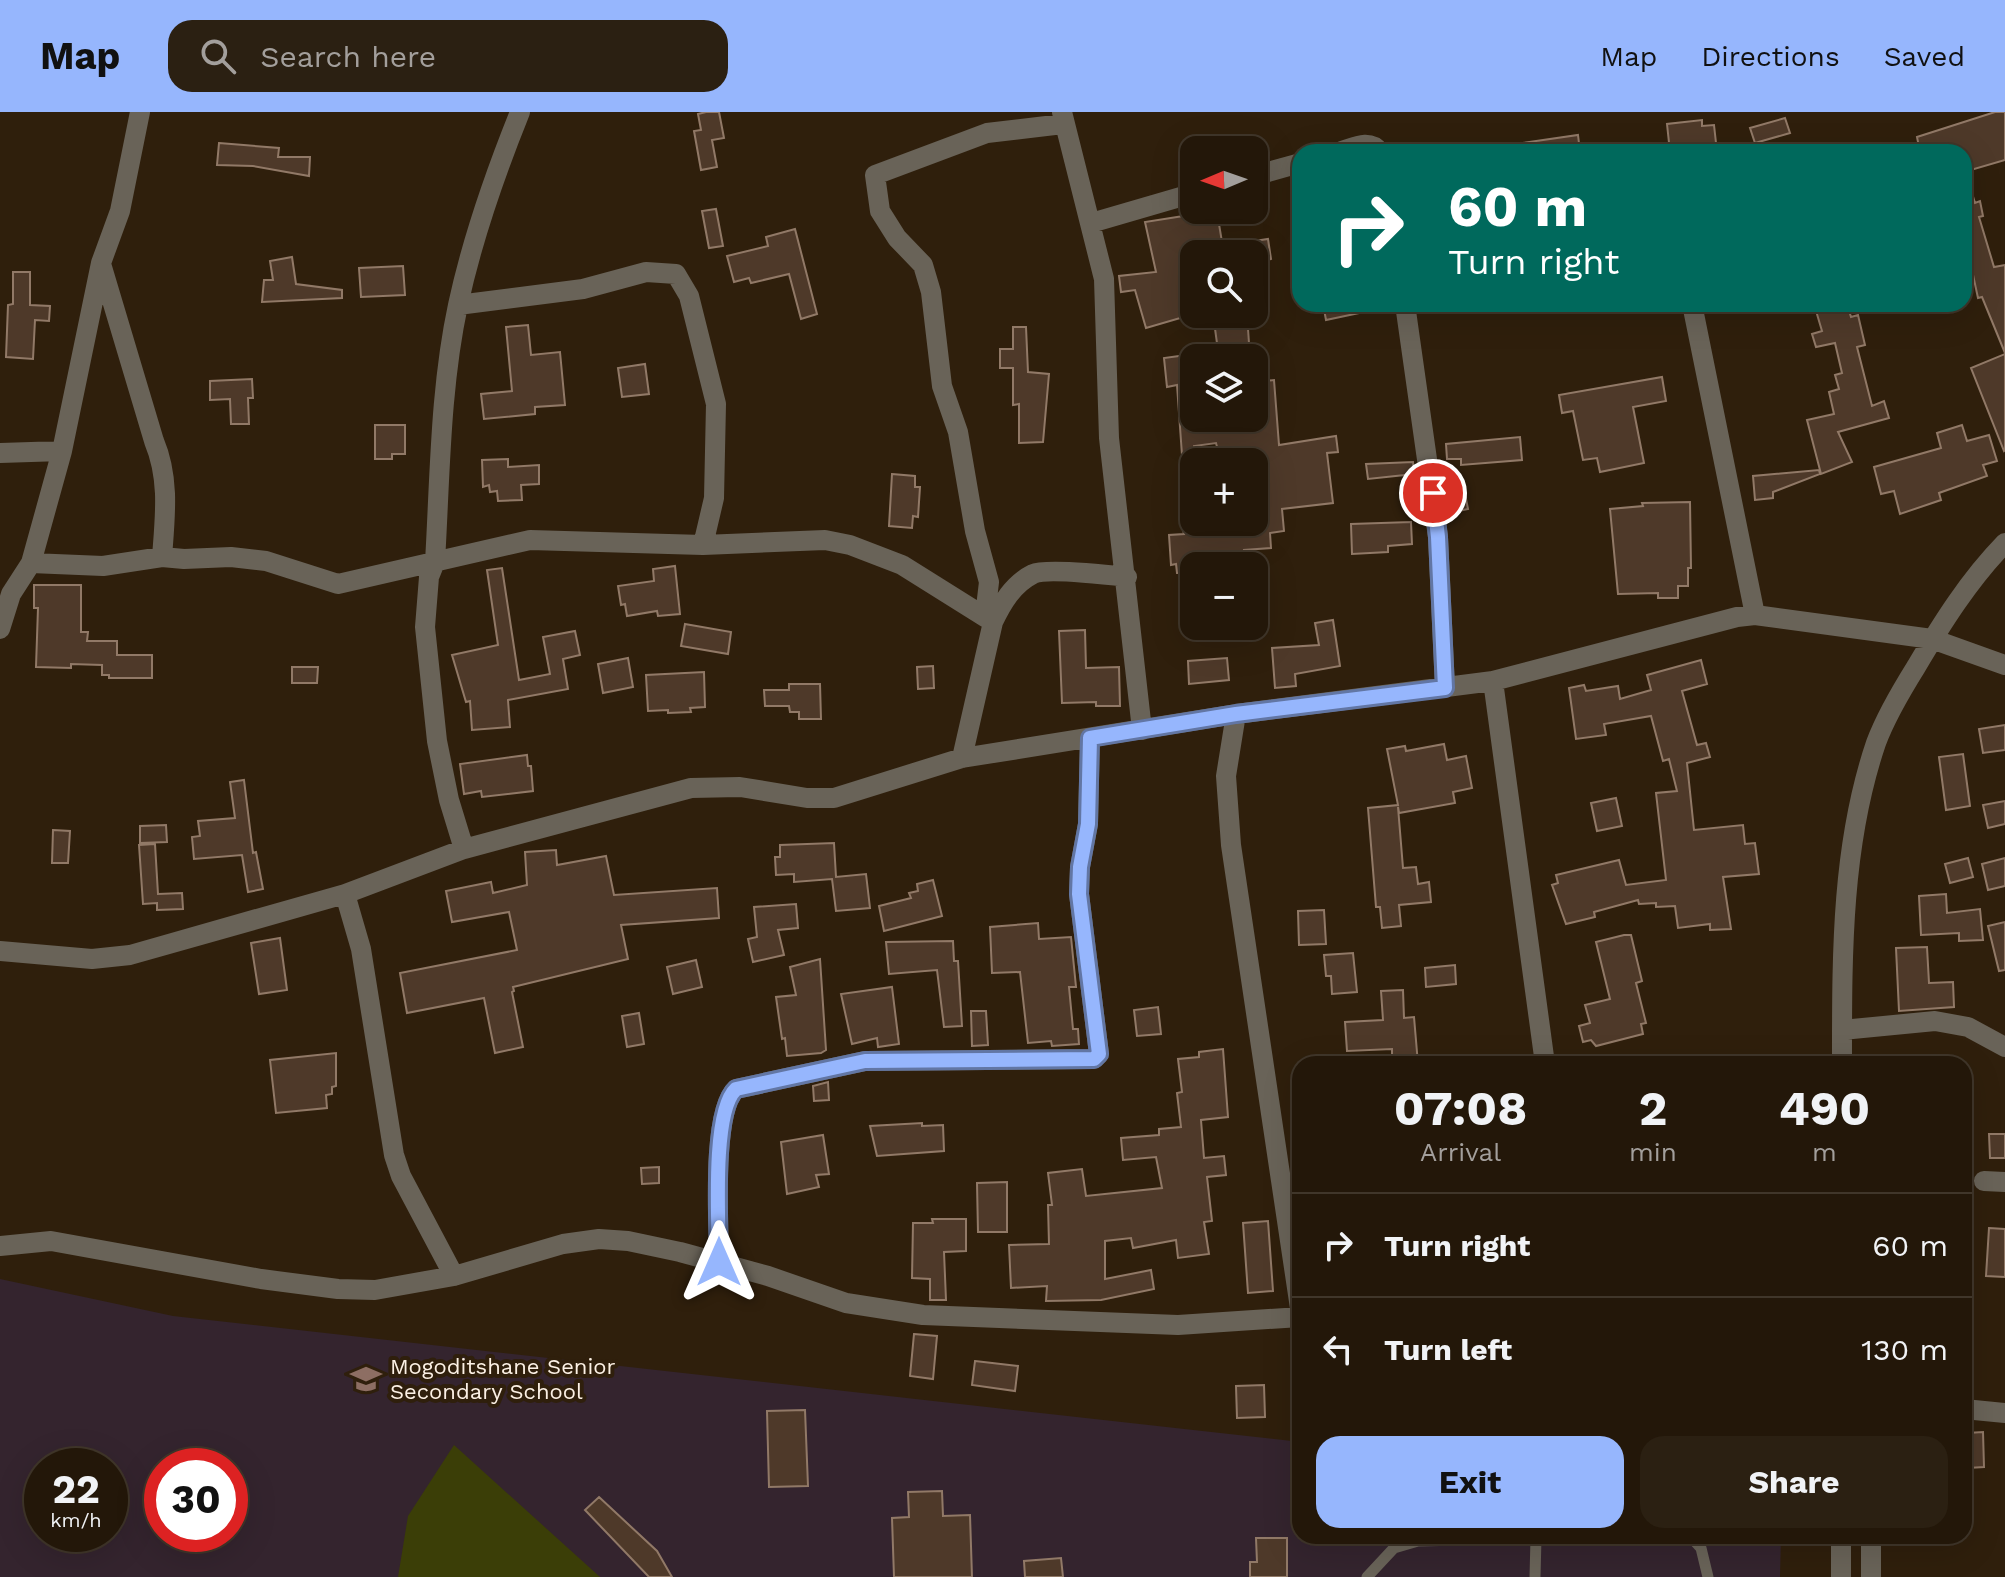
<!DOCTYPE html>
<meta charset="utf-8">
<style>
:root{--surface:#231709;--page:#2b2012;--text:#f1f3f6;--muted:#a39f9c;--line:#40362a;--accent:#96b6fd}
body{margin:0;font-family:"Work Sans",sans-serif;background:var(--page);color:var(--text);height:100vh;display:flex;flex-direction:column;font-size:30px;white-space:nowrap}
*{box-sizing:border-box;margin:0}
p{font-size:26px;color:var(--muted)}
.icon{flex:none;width:44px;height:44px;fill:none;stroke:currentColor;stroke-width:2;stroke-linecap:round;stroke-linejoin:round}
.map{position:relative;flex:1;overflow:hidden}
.details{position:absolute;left:1292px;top:944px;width:680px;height:488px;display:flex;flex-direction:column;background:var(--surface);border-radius:24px;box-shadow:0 8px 32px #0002,0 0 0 2px var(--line)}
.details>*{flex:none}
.hud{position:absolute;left:1292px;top:32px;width:680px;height:168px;border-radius:24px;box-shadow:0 8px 32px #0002,0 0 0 2px var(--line);background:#00695c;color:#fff;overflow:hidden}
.needle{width:52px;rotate:268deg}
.fabs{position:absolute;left:1180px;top:24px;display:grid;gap:16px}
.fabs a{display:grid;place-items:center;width:88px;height:88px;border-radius:16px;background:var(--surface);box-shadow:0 8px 32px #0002,0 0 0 2px var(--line);font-size:40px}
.speed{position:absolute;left:24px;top:1336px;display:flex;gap:16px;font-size:40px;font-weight:700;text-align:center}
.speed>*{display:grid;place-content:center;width:104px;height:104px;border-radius:50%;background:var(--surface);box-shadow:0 8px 32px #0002,0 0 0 2px var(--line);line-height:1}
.speed small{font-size:20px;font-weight:400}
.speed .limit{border:12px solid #d22;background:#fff;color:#111}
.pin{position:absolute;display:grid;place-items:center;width:68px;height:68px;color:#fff;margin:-34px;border:4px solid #fff;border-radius:50%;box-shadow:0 2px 8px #0007}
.me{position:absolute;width:88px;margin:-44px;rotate:0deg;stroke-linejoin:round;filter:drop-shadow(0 0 6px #0008)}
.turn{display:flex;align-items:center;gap:28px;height:168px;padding:0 24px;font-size:36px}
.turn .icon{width:104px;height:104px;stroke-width:2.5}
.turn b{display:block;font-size:56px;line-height:68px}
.eta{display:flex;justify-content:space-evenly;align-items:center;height:136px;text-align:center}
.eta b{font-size:48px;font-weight:700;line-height:56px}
.cta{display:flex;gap:16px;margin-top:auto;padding:16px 24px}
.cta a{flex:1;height:92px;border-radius:24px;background:var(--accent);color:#111;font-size:32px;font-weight:700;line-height:92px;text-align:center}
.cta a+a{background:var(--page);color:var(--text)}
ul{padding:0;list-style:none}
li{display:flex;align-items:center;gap:24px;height:104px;padding:0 24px;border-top:2px solid var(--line)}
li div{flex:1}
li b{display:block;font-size:30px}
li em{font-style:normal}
header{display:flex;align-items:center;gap:48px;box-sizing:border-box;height:112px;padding:0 40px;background:var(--accent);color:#111}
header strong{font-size:38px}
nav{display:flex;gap:44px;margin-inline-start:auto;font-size:28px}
.search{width:560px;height:72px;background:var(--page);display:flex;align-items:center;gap:20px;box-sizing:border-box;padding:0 28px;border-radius:24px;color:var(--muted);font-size:30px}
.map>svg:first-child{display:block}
.education{fill:#34242e;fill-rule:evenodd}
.green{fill:#3b3e07}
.building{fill:#4e3929;stroke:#917967;stroke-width:2}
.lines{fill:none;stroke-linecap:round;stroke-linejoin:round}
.lane{stroke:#696358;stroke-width:11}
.street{stroke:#696358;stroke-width:20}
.route-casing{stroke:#6276a4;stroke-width:20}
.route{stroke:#96b6fd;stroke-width:14}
.labels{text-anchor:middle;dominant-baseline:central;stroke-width:8;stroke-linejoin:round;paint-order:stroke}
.poi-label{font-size:22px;fill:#fcf1e5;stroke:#2f1f0c;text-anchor:start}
</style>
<header>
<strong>Map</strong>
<div class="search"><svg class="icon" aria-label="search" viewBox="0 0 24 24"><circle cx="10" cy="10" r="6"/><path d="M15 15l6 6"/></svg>Search here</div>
<nav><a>Map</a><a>Directions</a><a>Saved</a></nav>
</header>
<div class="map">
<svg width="2005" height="1465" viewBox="0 0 2005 1465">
<rect width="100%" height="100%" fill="#2f1f0c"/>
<path class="education" d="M0,1167l173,37 1119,125 2,59 6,1v35h481l-1,41h-1780zM42,1354h68v68h-68zM162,1354h68v68h-68z"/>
<path class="green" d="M454,1333l146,132h-202l10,-61z"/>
<path class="building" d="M706,0h13l5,26 -12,2 5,27 -16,3 -7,-39 7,-1 -3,-16z
M1995,0h10v48l-41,12v-20h-44l-3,-15z
M1785,6l5,15 -35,10 -5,-15z
M1702,8v6l12,-1 3,27h-47l-3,-28z
M1578,23l2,17h-57l-1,-9z
M219,31l60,5 -1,9h32l-1,19 -56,-10 -36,-1z
M1968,68l7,23 5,-2 3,15 -4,1 15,50 11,-2v88l-23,-56 -4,1 -11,-51 -3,1v-67z
M716,97l7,37 -14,2 -7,-37z
M1209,100l1,13 9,-1 5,30h-30v60l-48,14 -11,-38 -14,2 -2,-16 37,-4 -11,-50z
M795,117l22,85 -16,5 -12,-45 -38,9 -2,-5 -15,4 -7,-26 41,-10 -2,-9z
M1268,127l3,20 -17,2v-20z
M292,145l4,27 46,6v8l-80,4 2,-22h9l-3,-19z
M403,154l2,29 -44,2 -2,-29z
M13,160h17v33l20,1 -1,15 -14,-1 -2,39 -27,-2 2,-52 5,-1z
M1323,192h46v7l-43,9z
M1814,192h33l4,13 7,-2 7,30 -8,2 15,59 12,-5 5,17 -51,14 14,30 -31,12 -14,-54 27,-6 -5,-22 10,-3 -4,-14 7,-2 -7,-30 -19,4 -4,-13 10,-3z
M1213,202h34l3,44h-31z
M528,213l3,30 29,-3 5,53 -30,2v7l-51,5 -3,-25 31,-3 -6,-64z
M1013,215h13l2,45 21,2 -6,68 -24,1v-39l-6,1v-37h-13v-19h13z
M1194,242v64h60v-36l20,-2 5,65 57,-9 2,16 -11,1 6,50 -51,6 2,22 -14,2 1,15 -27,2 1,10 -29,6h-22v36l-9,1 -5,-30h-3l-1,-9 -5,1 -2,-30 15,-1 -1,-4 25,-5 52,-3 -6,-60h-33l-5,-19 -22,3v8l-12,1 -5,-70 -10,2 -3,-29z
M2005,242v96l-1,1 -33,-83z
M645,252l4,30 -27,3 -4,-29z
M1662,265l4,24 -33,6 11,56 -44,9 -3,-14 -14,2 -10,-49 -11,2 -3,-18z
M252,267l1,19h-5l1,26h-18l-1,-25 -20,1v-19z
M375,313h30v29h-13v5h-17z
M1962,313l5,16 22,-6 8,26 -14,4 4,11 -48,17 2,7 -41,14 -6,-23 -13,3 -7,-27 67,-19 -4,-15z
M1520,325l2,23 -61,5v-6h-14l-1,-15z
M508,347v8l31,-2v19l-18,1 1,15 -24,1 -1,-10 -7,1 -1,-7 -6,2 -1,-27z
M1413,350l1,12 -46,5 -2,-15z
M1819,358l1,4 -47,18v6l-18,2 -2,-24z
M892,362l23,2v11h5l-2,30 -5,-1 -1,12 -23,-2z
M1465,382l3,15 -14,3 -3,-15z
M1690,390l1,66h-3v18h-10v12h-20v-5l-40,1 -8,-85 33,-3 -1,-3z
M1411,410l1,22 -24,2v6l-36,2 -1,-30z
M675,454l5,48 -22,2 -1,-5 -30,5 -2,-12 -4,1 -3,-19 36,-5 -1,-12z
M502,456l17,112 31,-6 -7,-37 32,-6 5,24 -17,4 5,30 -60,11 2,27 -38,3 -2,-29 -4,1 -14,-47 46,-10 -11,-75z
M34,473h47v47h7l-1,9h30v14h35v23h-43v-3h-7v-10l-31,-1v4l-35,-1 2,-59h-4z
M1333,508l7,46 -45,8 1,12 -21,2 -3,-40 47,-3 -4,-22z
M685,512l46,8 -3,22 -47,-8z
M1085,518l1,38 33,-1 1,39h-24v-4l-34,1 -3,-72z
M628,546l5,29 -30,6 -5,-29z
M1227,546l2,22 -40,4 -1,-23z
M1701,548l6,24 -25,7 15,54 9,-2 4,14 -23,6 7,67 49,-5 2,19 10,-1 4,31 -36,3 8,52 -21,1v-6l-32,4 -3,-22 -19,1v-4l-17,1 -1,-4 -44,12 1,5 -29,7 -14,-39 6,-2 -2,-8 63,-15 7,25 40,-5 -10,-87 21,-2 -8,-32 -6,2 -12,-45 -47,8 2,11 -30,4 -7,-51 15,-3 2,6 32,-5 2,13 31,-9 -4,-15z
M933,554l1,22 -16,1 -1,-22z
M292,555h26l-1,16h-25z
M704,560l1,35 -15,1 1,4 -23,1v-3l-20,1 -2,-36z
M789,572h31l1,35h-22v-7h-9l-1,-6h-24l-1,-16h25z
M2005,613v25l-22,3 -4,-24z
M1444,632l3,16 19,-4 6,32 -19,4 2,11 -56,10 -1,-6 5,61 13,-1 2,17 11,-2 2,20 -32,3 2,21 -19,2 -2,-21h-4l-8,-99 30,-3 -11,-56 18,-3 1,5z
M1963,642l7,52 -24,4 -7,-53z
M527,643l1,11h3l2,25 -51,6 -1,-6 -17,3 -4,-30z
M244,668l9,73 3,-1 7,37 -15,3 -6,-37 -48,4 -2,-22 8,-1 -2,-15 37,-3 -5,-36z
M1616,686l6,28 -25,5 -6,-28z
M2005,689v23l-17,4 -5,-23z
M166,713l1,17 -27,1v-17z
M53,718l17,1 -2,32h-16z
M834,731l2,34 30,-3 4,34 -34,3 -4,-32 -38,3v-8l-18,1 -1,-18h5v-12z
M155,732l3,50 24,-1 1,16 -26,1v-7l-14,1 -4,-59z
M556,738l1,15 49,-9 8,39 103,-7 2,30 -98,7 7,34 -115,28 1,4 -2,1 11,55 -28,6 -11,-55 -77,15 -7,-40 117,-23 -8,-38 -57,10 -6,-31 45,-9 2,11 34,-8 -2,-33z
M1968,746l5,19 -23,6 -5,-19z
M2005,746v28l-17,4 -6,-26z
M933,768l9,36 -58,15 -5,-25 32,-8 -2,-5 9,-2 -1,-7z
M1946,782l1,19 33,-4 3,31 -24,1v-8l-38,2 -2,-39z
M796,792l2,24 -20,2 6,25 -31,7 -5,-23 9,-2 -3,-30z
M1324,798l2,34 -27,1 -1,-34z
M2005,810v48l-6,1 -11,-45z
M1038,811l1,16 32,-2 5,50h-7l4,42h5l1,15 -27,2 -1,-5 -23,2 -8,-71 -28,1 -2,-46z
M1624,823h7l11,46 -6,2 10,40 -5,1 2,10 -47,12 -5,-6 -8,2 -4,-16 11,-3 -5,-18 25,-6 -14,-57z
M280,826l7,52 -28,4 -8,-51z
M953,829l1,20h4l4,65 -18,1 -7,-57 -48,4 -3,-32z
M1927,835l2,36 24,-1 1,25 -55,4 -3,-63z
M1353,841l4,39 -25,2 -1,-18h-5l-2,-21z
M820,847l6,91 -5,3 -34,3 -2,-18 -3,1 -6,-42 20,-2 -6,-28z
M696,848l6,27 -29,7 -6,-27z
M1455,853l1,19 -30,3 -1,-19z
M892,875l7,57 -21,3 -1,-9 -25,6 -11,-50z
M1403,878l1,28 10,-1 4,47h-26v-15l-45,2 -2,-29 38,-2 -2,-29z
M1158,895l3,27 -24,2 -3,-26z
M971,899h15l2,34 -16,1z
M639,901l5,31 -17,3 -5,-31z
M1223,937l5,68 -27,3 3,38 20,-2 2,19 -19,2 5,44 -8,1 5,32 -31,4 -2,-18 -43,8 -2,-10 -26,3v38l46,-9 3,19 -53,11 -55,1 1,-15 -36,2 -2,-43 40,-1 -1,-39h4l-4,-32 34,-4 4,27 76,-8 -6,-31 -33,3 -2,-22 38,-3v-6l22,-2 -4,-34 5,-1 -4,-33 21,-2v-5z
M336,941v33l-4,1v7l-6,1 1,13 -51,5 -6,-53z
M828,970l1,18 -15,1 -1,-15z
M922,1011v3l21,-1 1,26 -67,5 -7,-30z
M1989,1022h16v24h-15z
M823,1023l6,39 -13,1 3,12 -32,7 -6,-52z
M659,1055v16l-17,1 -1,-16z
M1007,1070v50h-29l-1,-49z
M932,1107h34v32l-22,1 2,48h-16v-21l-18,-1 1,-55h20z
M1268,1109l5,70 -25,2 -5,-70z
M1989,1116l16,1v48l-19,-1z
M914,1222l23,2 -4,43 -23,-3z
M975,1249l43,5 -3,25 -43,-6z
M1264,1273l1,32 -28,1 -1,-32z
M805,1298l3,76 -39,1 -2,-76z
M1983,1320l1,35 -16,1 -1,-35z
M942,1379l1,25 27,-1 2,62h-78l-2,-59 17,-1 -1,-25z
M599,1385l58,54 15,26h-23l-64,-67z
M1256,1426h31v39h-37v-15h7z
M1061,1446l2,19h-38l-1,-16z"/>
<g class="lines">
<path class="lane" d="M1679,1424h11l11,12 7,29
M1367,1465l27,-29 24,-7 217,-5
M1535,1465l1,-39"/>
<path class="street" d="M1062,0l42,167 5,159 33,292
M1339,40c14,-4 30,-14 41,0
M1254,64l46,-13
M1091,111l103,-30
M102,155l52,174c16,38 11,76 8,116
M1405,192l33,233 7,151
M1692,192l63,311
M458,193l125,-16 63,-17 30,2 13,22 27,108 -2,94 -11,47
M0,341l62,-2
M31,451l72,3 59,-9 22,2 47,-2 35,4 72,23 192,-44 173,5 122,-5 25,5 52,20 91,57
M985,504l4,-34 -14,-51 -17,-99 -16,-46 -11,-94 -8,-27 -26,-27 -17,-27 -5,-36 112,-42 76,-9
M0,517l11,-35 20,-31 31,-112 39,-188 19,-52 20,-99
M1493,569l52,383
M1236,602l-10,62 5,69 69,463
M962,646l31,-136c9,-19 20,-38 40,-48 13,-6 76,1 94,3
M464,737l-15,-49 -12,-59 -12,-114 4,-50 6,-15c5,-85 5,-173 23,-257 14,-65 37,-131 62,-193
M345,782l16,55 33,206 7,21 53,100
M0,839l92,8 38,-4 215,-61 119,-45 227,-61 49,-1 67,11h27l128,-40 274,-44 257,-33 244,-64 18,-2 177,24 73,26
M1842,918l93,-9 33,6 37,20
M1842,952c0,-107 -1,-218 34,-321 10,-27 25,-52 40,-76 26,-44 53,-87 89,-124
M1984,1069l21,1
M0,1134l51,-5 210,38 77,10 37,1 79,-14 109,-32 36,-5 29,2 52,11 88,24 78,27 77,12 255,10 122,-8
M719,1150c0,-35 -8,-150 17,-173l129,-28 229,-2 5,-5 -20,-160 1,-27 8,-43 2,-86
M1964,1297l41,4
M1871,1424v41
M1841,1465v-41"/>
</g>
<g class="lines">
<defs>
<path id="route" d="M719,1150c0,-35 -8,-150 17,-173l129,-28 229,-2 5,-5 -20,-160 1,-27 8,-43 2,-86 146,-24 209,-26 -7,-151 -5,-44"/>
</defs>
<use href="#route" class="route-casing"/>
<use href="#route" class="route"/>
</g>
<defs>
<symbol id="school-bare" viewBox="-9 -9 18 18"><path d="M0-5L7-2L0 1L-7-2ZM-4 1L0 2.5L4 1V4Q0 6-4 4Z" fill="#8d6e63" stroke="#2f1f0c" stroke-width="2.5" paint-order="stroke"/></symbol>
</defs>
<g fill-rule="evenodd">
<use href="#school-bare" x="344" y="1245" width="44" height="44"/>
</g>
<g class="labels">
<g class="poi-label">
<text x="390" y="1254">Mogoditshane Senior<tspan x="390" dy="25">Secondary School</tspan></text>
</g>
</g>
</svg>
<div class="fabs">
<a><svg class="needle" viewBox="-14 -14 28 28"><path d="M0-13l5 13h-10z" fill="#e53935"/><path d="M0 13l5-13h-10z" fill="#a39f9c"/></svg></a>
<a><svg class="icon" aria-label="search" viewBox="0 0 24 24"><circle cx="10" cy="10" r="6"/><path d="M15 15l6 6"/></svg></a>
<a><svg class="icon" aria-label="layers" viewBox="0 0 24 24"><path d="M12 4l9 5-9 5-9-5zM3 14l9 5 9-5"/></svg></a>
<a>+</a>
<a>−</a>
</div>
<div class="speed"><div>22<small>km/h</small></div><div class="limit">30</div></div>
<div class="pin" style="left:1433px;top:381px;background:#d93025"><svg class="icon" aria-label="arrive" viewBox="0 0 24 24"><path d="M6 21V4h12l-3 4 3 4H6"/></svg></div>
<svg class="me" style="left:719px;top:1150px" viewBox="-20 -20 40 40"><path d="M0-17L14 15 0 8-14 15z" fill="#96b6fd" stroke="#fff" stroke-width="4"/></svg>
<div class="hud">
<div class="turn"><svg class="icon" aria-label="right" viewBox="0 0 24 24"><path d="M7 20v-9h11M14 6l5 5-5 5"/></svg><div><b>60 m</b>Turn right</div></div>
</div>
<section class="details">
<div class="eta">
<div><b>07:08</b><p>Arrival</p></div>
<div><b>2</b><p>min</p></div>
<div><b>490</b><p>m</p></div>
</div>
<ul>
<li><svg class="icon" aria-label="right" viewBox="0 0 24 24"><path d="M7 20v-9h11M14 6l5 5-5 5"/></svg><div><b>Turn right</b></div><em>60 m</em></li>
<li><svg class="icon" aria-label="left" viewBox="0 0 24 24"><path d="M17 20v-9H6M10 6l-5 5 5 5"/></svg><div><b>Turn left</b></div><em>130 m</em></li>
</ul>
<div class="cta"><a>Exit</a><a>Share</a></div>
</section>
</div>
